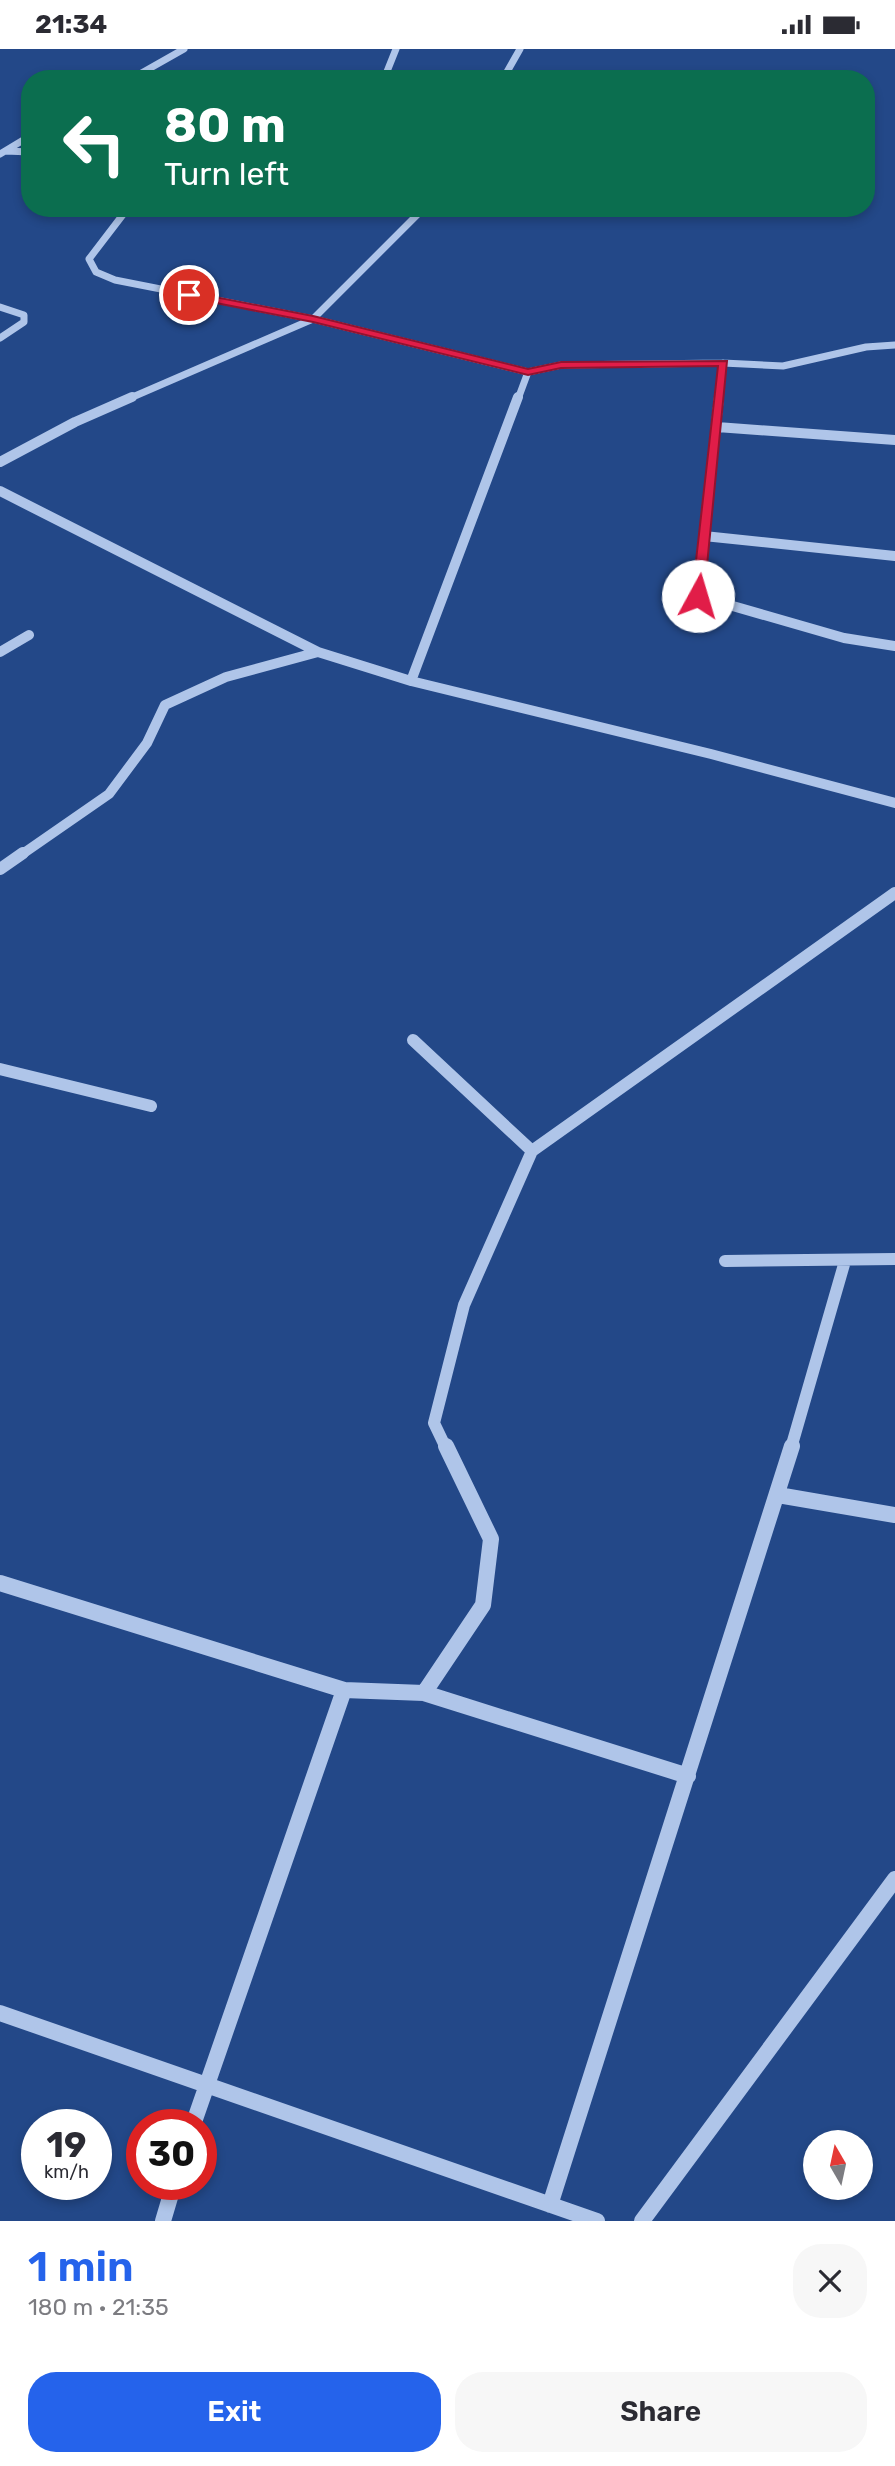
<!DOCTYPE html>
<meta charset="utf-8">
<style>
:root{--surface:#fff;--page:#f7f7f7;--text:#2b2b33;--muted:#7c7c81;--accent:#2563eb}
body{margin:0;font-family:Rubik,sans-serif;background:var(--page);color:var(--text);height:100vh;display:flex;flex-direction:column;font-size:26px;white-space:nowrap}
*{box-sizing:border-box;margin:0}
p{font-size:23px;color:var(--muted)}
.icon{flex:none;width:38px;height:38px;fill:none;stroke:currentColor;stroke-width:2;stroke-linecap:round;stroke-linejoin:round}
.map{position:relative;height:2172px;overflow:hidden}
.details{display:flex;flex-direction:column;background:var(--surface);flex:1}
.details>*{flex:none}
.hud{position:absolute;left:21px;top:21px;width:854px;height:147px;border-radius:28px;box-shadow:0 4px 10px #0003;background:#0b6e4f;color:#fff;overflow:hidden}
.needle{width:46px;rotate:351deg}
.controls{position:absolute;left:803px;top:2081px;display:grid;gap:14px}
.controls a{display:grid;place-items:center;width:70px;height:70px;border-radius:50%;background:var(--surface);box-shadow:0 4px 10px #0003;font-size:35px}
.speed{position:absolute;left:21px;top:2060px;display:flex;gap:14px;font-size:35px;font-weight:700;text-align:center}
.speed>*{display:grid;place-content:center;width:91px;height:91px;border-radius:50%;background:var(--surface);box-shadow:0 4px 10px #0003;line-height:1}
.speed small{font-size:18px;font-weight:400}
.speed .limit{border:10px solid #d22;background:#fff;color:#111}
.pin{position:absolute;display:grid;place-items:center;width:60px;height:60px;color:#fff;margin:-30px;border:4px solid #fff;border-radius:50%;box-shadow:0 2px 7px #0007}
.me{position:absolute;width:77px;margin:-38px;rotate:6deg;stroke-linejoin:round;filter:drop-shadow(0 0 5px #0008)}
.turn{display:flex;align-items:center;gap:24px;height:147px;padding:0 28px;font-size:32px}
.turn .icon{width:91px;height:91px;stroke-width:2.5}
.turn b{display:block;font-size:49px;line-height:60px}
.round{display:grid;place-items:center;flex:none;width:74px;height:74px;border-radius:28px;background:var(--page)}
.head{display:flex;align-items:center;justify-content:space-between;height:119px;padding:0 28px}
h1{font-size:42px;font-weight:600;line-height:52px;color:var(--accent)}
.cta{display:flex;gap:14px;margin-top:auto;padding:14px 28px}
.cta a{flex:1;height:80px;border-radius:28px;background:var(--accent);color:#fff;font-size:28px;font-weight:600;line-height:80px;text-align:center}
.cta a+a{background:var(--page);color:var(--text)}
.status{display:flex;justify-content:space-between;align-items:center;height:49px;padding:0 35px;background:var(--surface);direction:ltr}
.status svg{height:19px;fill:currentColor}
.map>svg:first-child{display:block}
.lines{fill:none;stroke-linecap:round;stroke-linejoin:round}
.minor-far3{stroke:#afc5e9;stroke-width:7}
.minor-far2{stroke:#afc5e9;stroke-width:10}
.minor-far1{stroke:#afc5e9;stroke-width:12}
.minor{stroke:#afc5e9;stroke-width:16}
.route{fill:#e11d48;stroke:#92132f;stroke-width:2}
</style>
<div class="status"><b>21:34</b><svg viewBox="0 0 49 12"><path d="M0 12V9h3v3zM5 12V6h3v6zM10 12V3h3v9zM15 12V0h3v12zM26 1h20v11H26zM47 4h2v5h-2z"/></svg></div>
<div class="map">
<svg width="895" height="2172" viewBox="0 0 895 2172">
<rect width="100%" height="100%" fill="#234888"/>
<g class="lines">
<path class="minor-far3" d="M131,30l53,-30
M384,30l12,-30
M503,30l17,-30
M6,102l24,1
M0,105l30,-18
M128,159l-39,51 7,13 19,8 198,39 215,53
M395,159l28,1
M0,258l24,8v7l-24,16
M128,350l185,-80 111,-111
M518,350l10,-27 33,-7 162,-2 60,3 83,-19 29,-2
M719,350l4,-36"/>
<path class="minor-far2" d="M719,348l-21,199 146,42 51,8
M717,378l178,13
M0,413l75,-40 57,-25
M0,442l318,161 93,29 300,73 184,49
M704,487l191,20
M0,603l29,-17
M411,632l107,-284
M21,806l88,-61 38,-51 18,-38 61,-28 92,-25"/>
<path class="minor-far1" d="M0,820l23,-16
M413,991l119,111
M0,1020l151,37
M725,1212l170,-2
M446,1399l-12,-25 30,-118 68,-154 363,-258
M791,1399l54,-187"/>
<path class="minor" d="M778,1446l117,20
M0,1534l344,107
M424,1644l264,83
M0,1964l597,208
M193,2076l151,-435 80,3 59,-88 8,-66 -45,-93
M550,2156l242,-759
M163,2172l11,-37
M642,2172l253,-342"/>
</g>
<path class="route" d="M189,243l124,24 215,53 33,-7 166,-1 -23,235 -6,4 -6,-4 26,-230 -157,2 -33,7 -215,-53 -128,-25v-4z"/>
</svg>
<div class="controls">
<a><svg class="needle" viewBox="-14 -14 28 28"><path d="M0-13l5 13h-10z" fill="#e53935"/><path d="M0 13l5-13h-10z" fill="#7c7c81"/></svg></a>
</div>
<div class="speed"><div>19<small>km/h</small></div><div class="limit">30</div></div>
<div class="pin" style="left:189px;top:246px;background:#d93025"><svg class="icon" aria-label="arrive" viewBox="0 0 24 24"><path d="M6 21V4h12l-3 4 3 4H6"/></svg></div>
<svg class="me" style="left:698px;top:547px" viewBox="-20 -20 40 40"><circle r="19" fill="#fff"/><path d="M0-13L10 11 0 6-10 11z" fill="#e11d48"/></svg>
<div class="hud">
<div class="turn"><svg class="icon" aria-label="left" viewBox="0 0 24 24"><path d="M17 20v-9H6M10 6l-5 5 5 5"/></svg><div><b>80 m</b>Turn left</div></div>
</div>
</div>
<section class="details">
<div class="head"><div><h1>1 min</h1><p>180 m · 21:35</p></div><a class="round"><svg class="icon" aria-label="close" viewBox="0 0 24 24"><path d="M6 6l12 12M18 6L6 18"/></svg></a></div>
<div class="cta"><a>Exit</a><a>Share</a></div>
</section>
